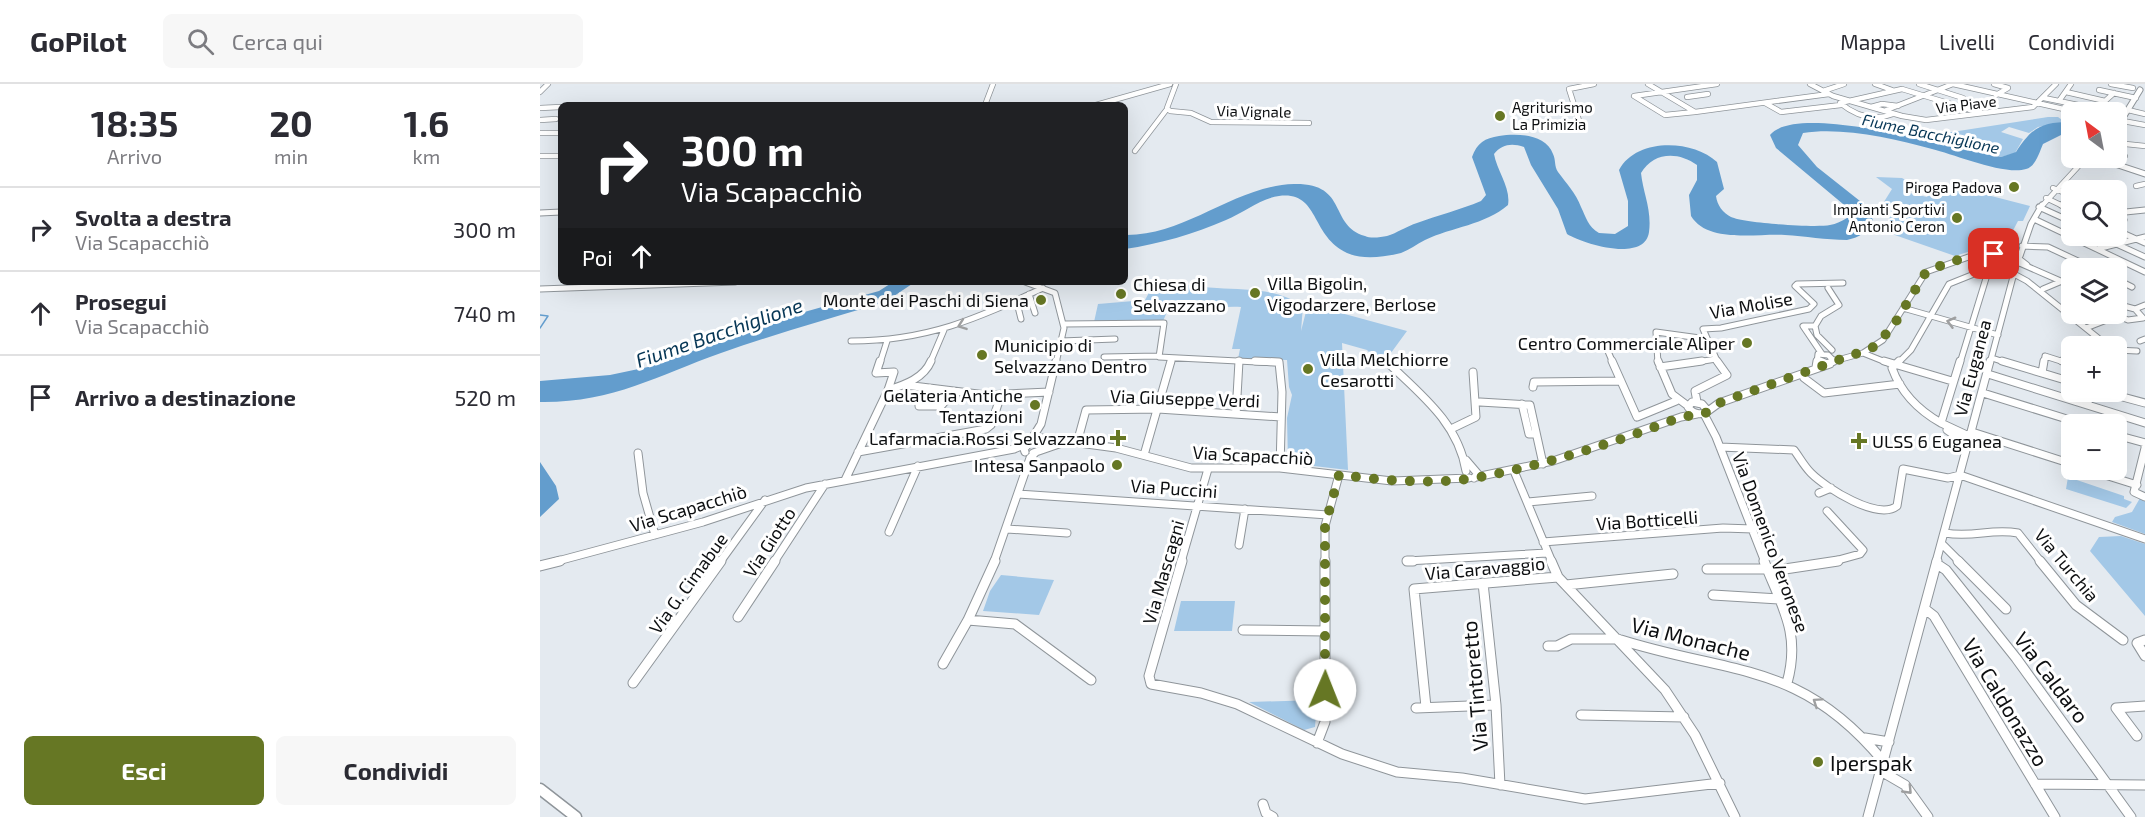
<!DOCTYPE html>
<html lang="it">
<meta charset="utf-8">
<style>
:root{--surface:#fff;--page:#f7f7f7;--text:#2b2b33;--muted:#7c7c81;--line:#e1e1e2;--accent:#667724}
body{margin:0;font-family:"Exo 2",sans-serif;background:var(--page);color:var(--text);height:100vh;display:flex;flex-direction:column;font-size:22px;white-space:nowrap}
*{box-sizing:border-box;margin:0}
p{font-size:20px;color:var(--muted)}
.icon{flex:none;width:33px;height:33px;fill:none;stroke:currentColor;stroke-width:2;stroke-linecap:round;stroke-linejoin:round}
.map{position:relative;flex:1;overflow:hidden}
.panel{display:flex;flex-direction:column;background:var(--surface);width:540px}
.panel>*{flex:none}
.top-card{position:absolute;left:18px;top:18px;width:570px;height:183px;border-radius:9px;box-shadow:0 6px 24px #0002;background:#202124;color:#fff;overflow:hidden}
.needle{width:39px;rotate:328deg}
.buttons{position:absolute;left:1521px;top:18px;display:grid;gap:12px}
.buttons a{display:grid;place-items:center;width:66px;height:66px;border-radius:9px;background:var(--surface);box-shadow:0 6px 24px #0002;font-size:30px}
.pin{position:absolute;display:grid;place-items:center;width:51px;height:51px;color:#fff;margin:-26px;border-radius:12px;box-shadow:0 3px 9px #0006}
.me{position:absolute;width:66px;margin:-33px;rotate:1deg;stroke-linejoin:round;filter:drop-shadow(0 0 4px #0008)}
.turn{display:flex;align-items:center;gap:21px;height:126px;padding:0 24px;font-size:27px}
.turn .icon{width:78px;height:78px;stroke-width:2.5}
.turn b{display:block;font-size:42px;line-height:51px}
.then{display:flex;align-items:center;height:57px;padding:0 24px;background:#0003;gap:12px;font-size:22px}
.eta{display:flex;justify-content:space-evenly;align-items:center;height:102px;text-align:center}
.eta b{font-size:36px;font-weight:700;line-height:42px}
.button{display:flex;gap:12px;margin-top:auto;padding:12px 24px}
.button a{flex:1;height:69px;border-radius:9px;background:var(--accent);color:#fff;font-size:24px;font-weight:700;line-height:69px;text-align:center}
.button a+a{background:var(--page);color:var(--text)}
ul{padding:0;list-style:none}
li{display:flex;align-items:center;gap:18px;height:84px;padding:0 24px;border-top:2px solid var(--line)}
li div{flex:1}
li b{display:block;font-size:22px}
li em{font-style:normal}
header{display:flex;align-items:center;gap:36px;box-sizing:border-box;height:84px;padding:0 30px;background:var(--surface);border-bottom:2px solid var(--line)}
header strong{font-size:28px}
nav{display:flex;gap:33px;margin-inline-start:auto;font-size:21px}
.search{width:420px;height:54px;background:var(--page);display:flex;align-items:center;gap:15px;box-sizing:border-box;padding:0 21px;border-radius:9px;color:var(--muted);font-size:22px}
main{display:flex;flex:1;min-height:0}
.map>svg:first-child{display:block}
.green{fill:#a3c8e7}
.water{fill:#639dcd}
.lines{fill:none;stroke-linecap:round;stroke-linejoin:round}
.stream{stroke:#639dcd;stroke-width:1.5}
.minor-far3-casing{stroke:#8f959a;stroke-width:6}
.minor-far2-casing{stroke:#8f959a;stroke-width:7}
.minor-far1-casing{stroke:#8f959a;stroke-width:9}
.minor-casing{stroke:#8f959a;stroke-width:11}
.major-far1-casing{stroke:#8f959a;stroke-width:7}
.major-casing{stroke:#8f959a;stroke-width:13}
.minor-far3{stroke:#fff;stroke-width:4.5}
.minor-far2{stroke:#fff;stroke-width:5}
.minor-far1{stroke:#fff;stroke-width:7}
.minor{stroke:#fff;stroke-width:9}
.major-far1{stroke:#fff;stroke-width:5}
.major{stroke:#fff;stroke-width:10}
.oneway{stroke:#9e9fa0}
.route{stroke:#667724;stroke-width:10;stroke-dasharray:0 18}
.poi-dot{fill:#667724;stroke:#fff;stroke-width:2}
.labels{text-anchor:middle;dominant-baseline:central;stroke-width:6;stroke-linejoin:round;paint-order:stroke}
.far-street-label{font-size:15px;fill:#0d0f11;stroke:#fff}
.far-poi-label{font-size:15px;fill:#0d0f11;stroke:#fff;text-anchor:end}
.far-water-label{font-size:16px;font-style:italic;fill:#063655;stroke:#fff}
.poi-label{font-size:18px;fill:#0d0f11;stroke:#fff;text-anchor:start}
.street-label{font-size:18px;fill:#0d0f11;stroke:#fff}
.water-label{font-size:20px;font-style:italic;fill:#063655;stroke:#fff}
.near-street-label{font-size:21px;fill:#0d0f11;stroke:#fff}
.near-poi-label{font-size:21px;fill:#0d0f11;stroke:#fff;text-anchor:start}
</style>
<header>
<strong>GoPilot</strong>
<div class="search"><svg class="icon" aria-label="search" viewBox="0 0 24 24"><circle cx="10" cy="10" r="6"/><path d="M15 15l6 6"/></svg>Cerca qui</div>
<nav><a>Mappa</a><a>Livelli</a><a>Condividi</a></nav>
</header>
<main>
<section class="panel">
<div class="eta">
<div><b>18:35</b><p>Arrivo</p></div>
<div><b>20</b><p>min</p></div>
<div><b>1.6</b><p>km</p></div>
</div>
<ul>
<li><svg class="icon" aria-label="right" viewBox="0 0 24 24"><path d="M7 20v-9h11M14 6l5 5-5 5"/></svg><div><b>Svolta a destra</b><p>Via Scapacchiò</p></div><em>300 m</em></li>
<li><svg class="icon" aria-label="ahead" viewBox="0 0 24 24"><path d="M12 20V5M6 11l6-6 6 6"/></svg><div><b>Prosegui</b><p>Via Scapacchiò</p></div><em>740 m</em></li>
<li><svg class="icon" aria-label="arrive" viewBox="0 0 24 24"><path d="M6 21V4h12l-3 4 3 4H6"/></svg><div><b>Arrivo a destinazione</b></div><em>520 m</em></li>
</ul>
<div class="button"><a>Esci</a><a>Condividi</a></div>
</section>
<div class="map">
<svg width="1605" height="733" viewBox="0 0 1605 733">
<rect width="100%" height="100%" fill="#e4eaf0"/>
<path class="green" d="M1508,33h10l7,5 -27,5 -9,6 -20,-6 -8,5 22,7 -8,14 -14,4 -89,-23 40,-2z
M1336,93l26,1 14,8 -11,6 22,5 10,-15 93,24 -7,15h-5l-12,23 -16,1 -35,11 -66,-23v-17l-7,-11 10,-16z
M616,196c20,2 40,7 61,8 29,2 60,0 86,18l-2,25 7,-27 99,27 -19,26 -10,4 -11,-11 -25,-7 6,127 -60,-7 -1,-45 5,-23 -3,-8 -2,-27 -49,-1 2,-10h-8l9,-42c-26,-1 -48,4 -74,5l-4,9 -69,1 4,-18 47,-4z
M1528,393l56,19v3l8,3 -6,6 -60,-19z
M1600,414l5,2v34l-33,-12 3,-5 17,-5z
M1581,452l24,8v72l-55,-65 9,-14z
M461,491l53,5 -15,35 -56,-4 7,-20z
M641,517h54l-3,30h-58z
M777,616l-2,27 -11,3 -55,-28z"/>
<path class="water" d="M1531,38v8l-28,14c-4,9 -7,22 -17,25 -20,7 -73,-15 -94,-20 -40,-11 -90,-22 -129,-16l-5,12 19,22 48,38 8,15c-6,13 -13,17 -26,20 -21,0 -42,-4 -62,-5 -27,-2 -77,9 -94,-19l-2,-21 8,-15v-15c-19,-14 -44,-13 -56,8 2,20 11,37 8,59 -4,31 -66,12 -82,2l-9,-25 -27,-44 -7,-18c-12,-4 -22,-3 -30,7 3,17 17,34 14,51 -23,20 -56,22 -83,35 -8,4 -16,10 -24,13 -17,4 -38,7 -54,0 -37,-17 -27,-62 -68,-57 -18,2 -36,17 -53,24 -32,14 -67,24 -101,29v-14c61,1 109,-49 169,-51 55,-1 34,41 71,52 6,3 16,1 22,0 10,-3 20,-10 30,-13 21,-8 43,-13 64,-22l5,-6 -14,-38c5,-14 13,-19 27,-21 18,-3 47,-2 54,18 3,6 1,12 5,18 8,11 18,21 23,35 5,10 7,20 18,26l16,1 13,-8v-25l-9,-31c17,-32 73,-31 98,-8l7,27 -8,7c1,9 7,17 15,21 13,6 84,11 99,8 6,-1 12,-4 17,-7l1,-6 -5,-8 -67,-56 -6,-13c28,-34 189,15 231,22l15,-5c16,-25 26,-30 55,-30z
M353,198h22l-21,14 -19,9c-51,15 -103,30 -154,48 -65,23 -109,50 -181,49v-21l70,-6 38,-8 135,-49 96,-27z
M0,378l16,24 3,13 -19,18z"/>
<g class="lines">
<path class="stream" d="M0,231l8,1 -8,12"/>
<defs>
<path id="minor-far3" d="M636,0l-9,24 3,3 21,2 20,9 98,1
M1108,0l47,28 134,-18
M1270,0l23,12 69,20 24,4 107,-13 23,-23
M1335,0l17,6
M1379,0l44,14
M1413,0l124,28
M1454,0l14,4 -12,7
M1571,0l22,4
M1559,6l37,8
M1283,7l21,-7
M0,8l8,-8
M1526,8l39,9 9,-8
M1147,13l21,-3
M1504,14l68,14
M1519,17l12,-17
M1225,19l16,9 60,-7
M43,21h90
M445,21l8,-21
M556,21l74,-21
M1331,23l11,-3 16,2
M0,24l21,-1
M1588,26l17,4
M1344,27l69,-27
M991,28h45
M1155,28l-30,3 -31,-19 83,-12
M1353,30c-20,8 -37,2 -53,-11l62,-14 79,24
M1576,30l8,1
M0,36l16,-1
M1583,37l22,4
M1042,46l-13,-41 25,-5
M0,49h21
M1576,59l29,3
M595,67l32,-42
M0,72h21
M1572,74l13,-2 -9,-5
M1545,75h15
M1596,102l9,-2
M1513,104l19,8
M1506,114l19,9
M1501,123l45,-49"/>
<path id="minor-far2" d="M1521,121l11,5
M1499,123l33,15
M0,129l21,-1
M1576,129l29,-3
M1576,133l8,3
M1494,135l111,53
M1576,146l29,13
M1559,152l46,21
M1482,162l26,1 45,21
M1462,163l13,5 4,5 -11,1 -14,-8z
M1557,165l48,-12
M1480,172l11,-32 11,-19
M1468,174l64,28
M1474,190l13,7 81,65
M1576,195l16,8
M485,198l30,11 9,35 -8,35
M0,205l195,-7
M1503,205l19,-8
M489,210l6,19
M476,215l5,20
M1363,224l95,27
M1595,225l10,-4
M1573,230l15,6 15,-2 -8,-9 -19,-5
M524,240l100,-1 -5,34 120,6
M1275,242l2,9 15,15
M1546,244l31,-12
M311,257c76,0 125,-22 192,-53
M521,257l54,-2
M1600,257l5,-2
M1067,265l6,14
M1576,266l21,1
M1323,269l25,10
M1282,270l-19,-28h12l6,-10 18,-11 -11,-17
M564,273l54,-1
M1452,274l15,5
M845,276l3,3
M1278,276l6,3
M1294,277l29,-8 20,-13 43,-68 68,-24
M340,279l7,-22
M390,279l14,-33
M631,279l1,-5
M1118,279l-2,-31 51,7
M1151,279l25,-4
M1178,279l-15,-34 18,-1 88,-19 5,-5 -19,-18 2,-2 46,-1
M1277,279l1,-9 10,1 6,6 -4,2
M1358,279l13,-13 38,-66 30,-12 8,3 -27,88
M1450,279l28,-105 9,7
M1504,279l1,-7 22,7"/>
<path id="minor-far1" d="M340,277l-4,12 18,-1 -6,18
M715,277l24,1 3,30 -2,76
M846,277c34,33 72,61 80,110
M1072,277l25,56 39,-16
M1118,277l14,33 16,12
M1280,277l7,3 7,-3
M1344,277l68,20
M1359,277l-7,7c9,25 26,42 49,55
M1462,277l70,21
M1522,277l10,3
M1120,283l42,-6
M1276,283l1,-6
M1502,289l2,-12
M1448,290l157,49
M1264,294l20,15 76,-9
M365,301l81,10 63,-3
M993,303l1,-5 87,-1
M390,304l-11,13v5h22l13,-15
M1564,308l41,11
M1443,309l100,31
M940,318l50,3 13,59
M1152,318l10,2 6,7c-7,5 -15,3 -20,-4z
M1157,318l-2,-11 32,-16 -10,-14
M982,320l7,30h7
M1548,321l1,-13
M1168,327l11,-8 111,-39
M696,330l3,-53
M1164,330l12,23 49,125
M1401,339l30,14
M1401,339l19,-62
M913,344l23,-11 -3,-45
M1407,346l22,15
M1432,348l100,32
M1576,351l29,8v4
M491,356l10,-16 15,-63
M537,359l9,-33 72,-1 123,8
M1180,363l74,3c6,8 10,16 17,23 15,15 67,48 86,33l6,-37 45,9 12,-3
M1605,364l-11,44 11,5
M318,368l128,-23 5,-4 10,-30
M485,368l-1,-3 7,-8 11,-3 74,10 75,20h89l112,13 77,-3
M98,369l5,40 12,42
M493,369l26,-9
M604,371l27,-94
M926,376l12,14 -4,4
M1549,386l48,15
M974,387l38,91
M1420,391l185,64
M936,393l77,-16 128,-44 16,-3
M305,396l43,-90c17,-5 36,-12 43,-29
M1279,409l12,-5
M478,410l310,21
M988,418l64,-6
M1287,427l36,39 -3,4 -29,8
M467,445l60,4
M349,448l29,-66
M1405,449c29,5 46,-5 73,0l23,29
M1003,458l180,-14 30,1
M1402,460l18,18
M699,461l6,-36
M867,477l140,-8
M14,478l149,-40 103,-34 208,-39 14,-6
M180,478l45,-62
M234,478l51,-78
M454,478l36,-104 5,-5
M641,478l27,-93
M785,478v-36l14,-51
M1396,478l54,-201"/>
<path id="minor" d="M642,477l-33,115 2,8 50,9 36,11 105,50 55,18 65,6 123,21 135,-16
M867,477h6
M1011,477l7,16 107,113 30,45 40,82
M1224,477c18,46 37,72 23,122
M1418,477l48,48
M1500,477l36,44 47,35
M1397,480l9,6 70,88 115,159
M0,482l20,-5
M1167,485h78l53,-8
M943,499l13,122 4,80
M1026,501l107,-11
M1173,511l66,4
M1385,525l9,7 121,201
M198,533l37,-56
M428,536l47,4 76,56
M703,546l82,1
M1081,556c111,35 179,21 262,121
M1605,556l-8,3 8,13
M1008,562h9l14,-7h47
M403,580l25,-44 27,-59
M93,599l88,-122
M886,623l-12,-118 144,-12
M876,624l80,-3
M1041,631l103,2
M1597,652l-21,-28 29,-2
M1325,654l24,4
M777,659l8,-21v-161
M1341,687l24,14 23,32
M1495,700l110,1
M723,720l3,9 7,4
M1328,733l69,-256"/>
<path id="major-far1" d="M1576,45l24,-39
M1563,76l42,14"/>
<path id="major" d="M0,705l36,28"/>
</defs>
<use href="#minor-far3" class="minor-far3-casing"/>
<use href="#minor-far2" class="minor-far2-casing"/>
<use href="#minor-far1" class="minor-far1-casing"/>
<use href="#minor" class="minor-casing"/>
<use href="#major-far1" class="major-far1-casing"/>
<use href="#major" class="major-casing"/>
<use href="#minor-far3" class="minor-far3"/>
<use href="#minor-far2" class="minor-far2"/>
<use href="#minor-far1" class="minor-far1"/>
<use href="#minor" class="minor"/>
<use href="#major-far1" class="major-far1"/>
<use href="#major" class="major"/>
</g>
<defs><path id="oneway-chevron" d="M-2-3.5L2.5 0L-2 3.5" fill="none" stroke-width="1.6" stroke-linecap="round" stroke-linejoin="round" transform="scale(1.5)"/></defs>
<g class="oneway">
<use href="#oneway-chevron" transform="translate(1411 238) rotate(-165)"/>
<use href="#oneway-chevron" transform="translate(422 241) rotate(160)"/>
<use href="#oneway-chevron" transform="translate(1277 618) rotate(-146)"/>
<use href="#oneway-chevron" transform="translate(1368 706) rotate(46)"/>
</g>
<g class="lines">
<path class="route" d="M785,606v-164l14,-51c44,5 92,10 136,3 71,-13 139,-35 206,-61l23,-3 15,-11 153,-55 20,-20 34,-56 23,-10 31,-7 14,-1"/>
</g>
<g class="poi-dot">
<circle cx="960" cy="32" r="6"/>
<circle cx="1474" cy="103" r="6"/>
<circle cx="1417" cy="134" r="6"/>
<circle cx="715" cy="209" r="6"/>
<circle cx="581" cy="210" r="6"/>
<circle cx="501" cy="216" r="6"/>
<circle cx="1207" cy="259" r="6"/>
<circle cx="442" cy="271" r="6"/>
<circle cx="768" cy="285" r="6"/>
<circle cx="495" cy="321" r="6"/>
<path d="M575 345h6v6h6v6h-6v6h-6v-6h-6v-6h6z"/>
<path d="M1316 348h6v6h6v6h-6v6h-6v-6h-6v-6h6z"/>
<circle cx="577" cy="381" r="6"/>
<circle cx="1278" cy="678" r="6"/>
</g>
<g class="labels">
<g class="far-street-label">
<text transform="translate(1426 20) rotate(-7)">Via Piave</text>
<text transform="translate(714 27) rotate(1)">Via Vignale</text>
</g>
<g class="far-poi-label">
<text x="972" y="23" text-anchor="start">Agriturismo<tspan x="972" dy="17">La Primizia</tspan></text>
<text x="1462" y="103">Piroga Padova</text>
<text x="1405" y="125">Impianti Sportivi<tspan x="1405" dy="17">Antonio Ceron</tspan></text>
</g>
<g class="far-water-label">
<text transform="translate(1391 49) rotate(12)">Fiume Bacchiglione</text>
</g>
<g class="poi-label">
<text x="727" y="199">Villa Bigolin,<tspan x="727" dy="21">Vigodarzere, Berlose</tspan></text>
<text x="593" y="200">Chiesa di<tspan x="593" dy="21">Selvazzano</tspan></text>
<text x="489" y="216" text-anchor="end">Monte dei Paschi di Siena</text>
<text x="1195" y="259" text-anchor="end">Centro Commerciale Alìper</text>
<text x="454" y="261">Municipio di<tspan x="454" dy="21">Selvazzano Dentro</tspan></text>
<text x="780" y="275">Villa Melchiorre<tspan x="780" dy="21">Cesarotti</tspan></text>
<text x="483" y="311" text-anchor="end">Gelateria Antiche<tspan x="483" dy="21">Tentazioni</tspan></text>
<text x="566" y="354" text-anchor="end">Lafarmacia.Rossi Selvazzano</text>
<text x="1332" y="357">ULSS 6 Euganea</text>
<text x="565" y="381" text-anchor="end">Intesa Sanpaolo</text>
</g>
<g class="street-label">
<text transform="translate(1211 221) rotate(-10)">Via Molise</text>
<text transform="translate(1432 284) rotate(-75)">Via Euganea</text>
<text transform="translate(645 314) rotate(2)">Via Giuseppe Verdi</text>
<text transform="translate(713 371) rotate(3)">Via Scapacchiò</text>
<text transform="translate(634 404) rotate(4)">Via Puccini</text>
<text transform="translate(148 424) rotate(-17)">Via Scapacchiò</text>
<text transform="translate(1107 436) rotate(-4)">Via Botticelli</text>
<text transform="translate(229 458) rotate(-57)">Via Giotto</text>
<text transform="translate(1231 458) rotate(70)">Via Domenico Veronese</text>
<text transform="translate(1527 481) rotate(50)">Via Turchia</text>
<text transform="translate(945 484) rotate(-5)">Via Caravaggio</text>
<text transform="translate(623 488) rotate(-74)">Via Mascagni</text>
<text transform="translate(148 499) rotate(-54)">Via G. Cimabue</text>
</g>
<g class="water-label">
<text transform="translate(179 248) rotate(-19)">Fiume Bacchiglione</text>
</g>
<g class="near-street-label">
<text transform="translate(1151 554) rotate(14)">Via Monache</text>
<text transform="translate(1512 593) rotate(53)">Via Caldaro</text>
<text transform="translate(934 602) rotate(-95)">Via Tintoretto</text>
<text transform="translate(1466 618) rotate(59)">Via Caldonazzo</text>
</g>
<g class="near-poi-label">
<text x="1290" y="678">Iperspak</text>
</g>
</g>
</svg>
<div class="buttons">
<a><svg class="needle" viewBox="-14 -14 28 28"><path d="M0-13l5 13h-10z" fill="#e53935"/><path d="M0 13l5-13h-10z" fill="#7c7c81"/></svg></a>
<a><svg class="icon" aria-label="search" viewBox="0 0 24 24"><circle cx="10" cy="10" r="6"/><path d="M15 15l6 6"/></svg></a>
<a><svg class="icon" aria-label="layers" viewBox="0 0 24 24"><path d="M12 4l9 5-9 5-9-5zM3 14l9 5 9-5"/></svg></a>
<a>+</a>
<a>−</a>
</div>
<div class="pin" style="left:1454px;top:170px;background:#d93025"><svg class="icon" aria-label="arrive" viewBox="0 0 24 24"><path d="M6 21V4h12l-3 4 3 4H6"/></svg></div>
<svg class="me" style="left:785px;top:606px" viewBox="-20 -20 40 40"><circle r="19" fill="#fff"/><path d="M0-13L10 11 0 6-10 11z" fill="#667724"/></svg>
<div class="top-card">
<div class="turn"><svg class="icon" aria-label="right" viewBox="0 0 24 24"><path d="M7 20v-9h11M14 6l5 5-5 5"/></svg><div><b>300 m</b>Via Scapacchiò</div></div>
<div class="then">Poi<svg class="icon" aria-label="ahead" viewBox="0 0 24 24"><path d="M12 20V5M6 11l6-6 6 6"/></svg></div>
</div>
</div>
</main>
